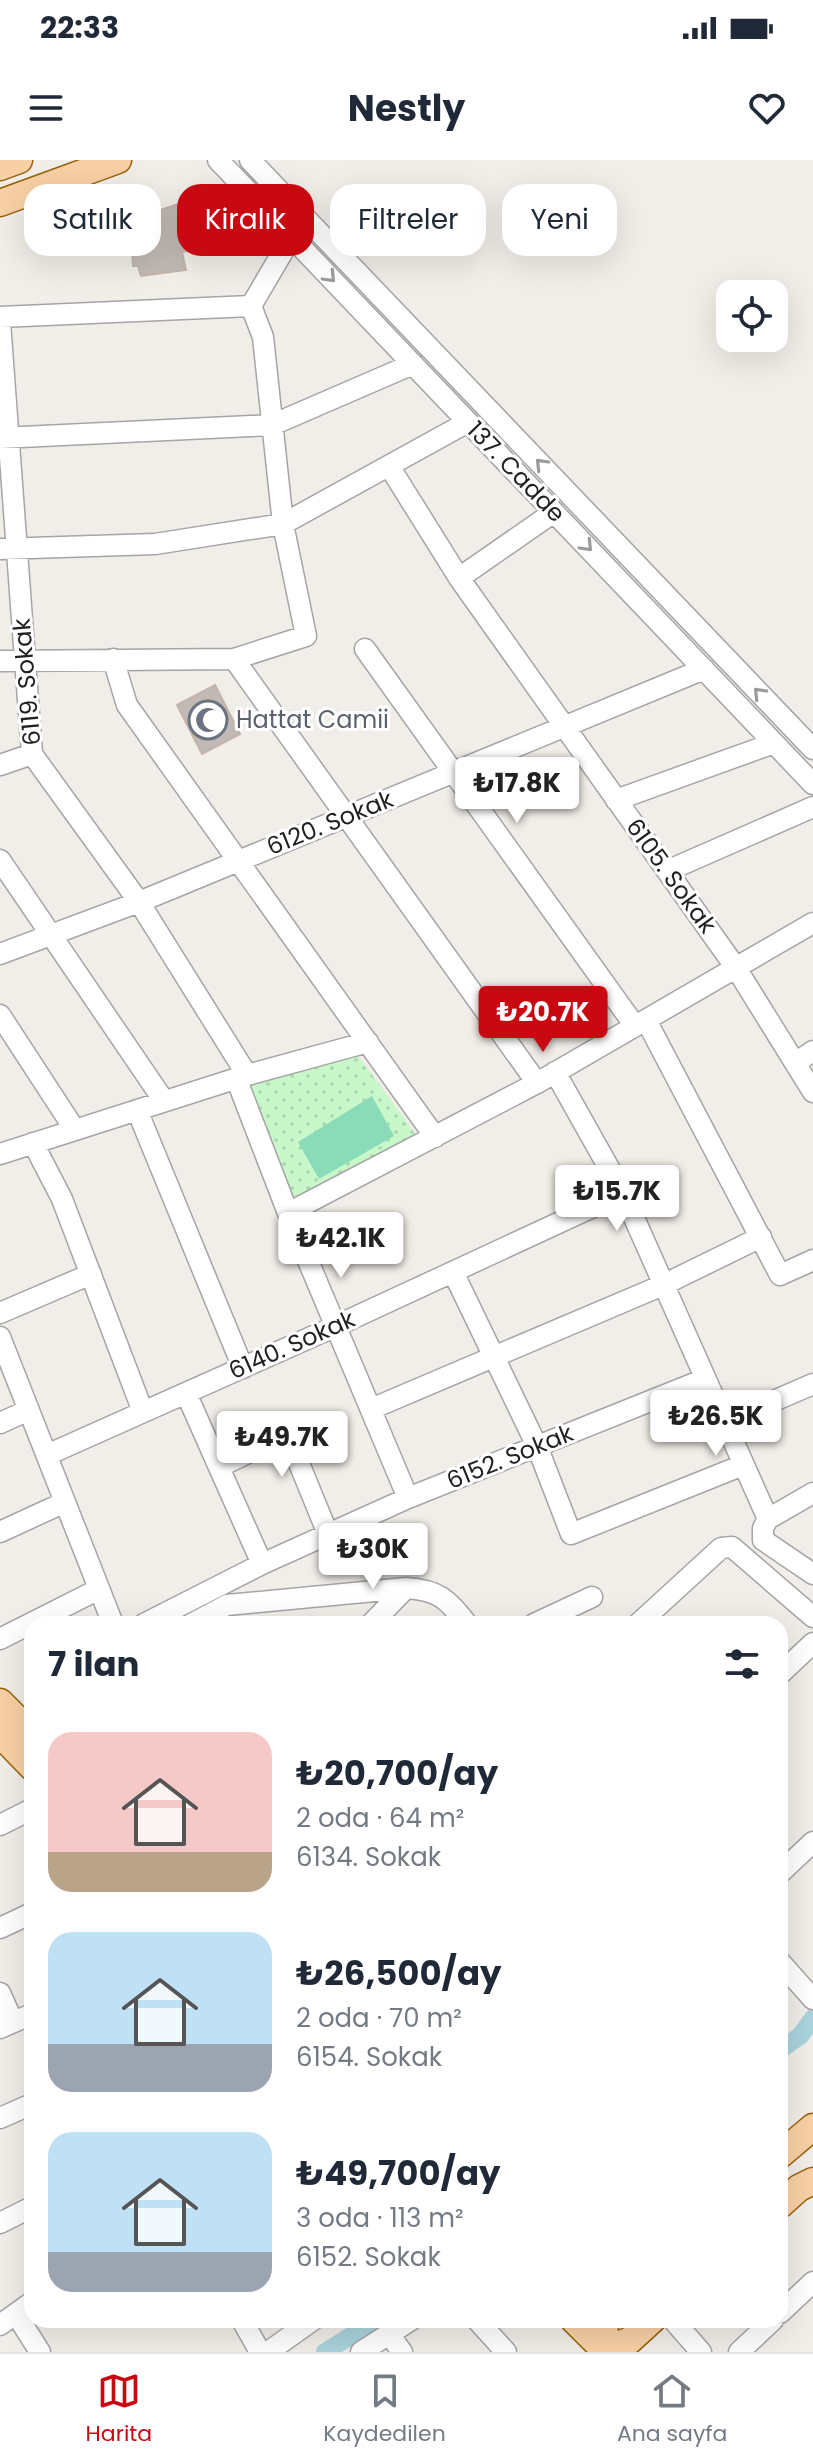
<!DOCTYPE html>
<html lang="tr">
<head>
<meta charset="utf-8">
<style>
	:root { --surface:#fff; --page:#f2f2f3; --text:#1f2937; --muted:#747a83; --line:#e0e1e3; --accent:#c90912 }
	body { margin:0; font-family:Poppins,sans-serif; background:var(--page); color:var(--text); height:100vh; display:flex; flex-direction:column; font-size:30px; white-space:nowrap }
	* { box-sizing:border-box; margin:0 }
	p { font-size:26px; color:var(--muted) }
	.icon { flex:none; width:44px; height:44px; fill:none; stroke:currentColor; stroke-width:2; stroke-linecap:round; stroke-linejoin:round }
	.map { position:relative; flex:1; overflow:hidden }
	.side { position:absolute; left:24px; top:1456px; width:764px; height:712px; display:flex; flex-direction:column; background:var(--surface); border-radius:24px; box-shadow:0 8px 32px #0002 }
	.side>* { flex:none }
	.banner { position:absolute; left:24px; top:24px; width:766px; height:72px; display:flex; gap:16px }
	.tools { position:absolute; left:716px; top:120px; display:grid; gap:16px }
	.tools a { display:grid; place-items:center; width:72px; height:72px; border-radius:16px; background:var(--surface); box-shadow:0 8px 32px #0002; font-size:40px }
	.price { position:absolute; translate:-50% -68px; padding:0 18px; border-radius:8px; background:#fff; color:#222; font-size:26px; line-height:52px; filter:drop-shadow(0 2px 4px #0008) }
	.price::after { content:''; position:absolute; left:50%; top:48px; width:24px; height:18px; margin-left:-12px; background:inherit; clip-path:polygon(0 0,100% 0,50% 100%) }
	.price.selected { background:var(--accent); color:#fff }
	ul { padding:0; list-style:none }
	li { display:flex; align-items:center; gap:24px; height:200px; padding:0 24px }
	li span { display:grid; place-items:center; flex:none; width:224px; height:160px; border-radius:24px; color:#555 }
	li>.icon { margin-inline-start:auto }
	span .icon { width:96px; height:96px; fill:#fffc; stroke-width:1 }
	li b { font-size:34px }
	h2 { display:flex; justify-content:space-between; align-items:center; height:96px; padding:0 24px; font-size:34px }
	.chip { padding:0 28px; border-radius:24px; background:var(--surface); box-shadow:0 8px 32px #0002; font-size:28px; line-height:72px }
	.chip.selected { background:var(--accent); color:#fff }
	.status { display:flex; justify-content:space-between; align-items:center; height:56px; padding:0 40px; background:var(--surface); direction:ltr }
	.status svg { height:22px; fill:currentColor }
	header { display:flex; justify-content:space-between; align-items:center; height:104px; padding:0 24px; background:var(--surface); font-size:36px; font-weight:700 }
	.dock { display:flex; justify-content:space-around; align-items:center; height:112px; border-top:2px solid var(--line); background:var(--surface); font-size:22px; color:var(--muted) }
	.dock a { display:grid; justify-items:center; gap:4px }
	.dock .selected { color:var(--accent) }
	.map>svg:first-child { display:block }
	.park { fill:url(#park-dots) }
	.pitch { fill:#8adcb8 }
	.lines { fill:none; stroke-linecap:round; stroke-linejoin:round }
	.canal { stroke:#aad3dc; stroke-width:18 }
	.building { fill:#c1b9b4; stroke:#c2b4ab; stroke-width:2 }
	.minor-casing { stroke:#a5a5a5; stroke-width:23 }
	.major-casing { stroke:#976007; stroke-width:29 }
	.minor { stroke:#fff; stroke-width:20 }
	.major { stroke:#f8d0a5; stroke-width:26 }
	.oneway { stroke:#9b9b9b }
	.labels { text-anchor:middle; stroke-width:6; stroke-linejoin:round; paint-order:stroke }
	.street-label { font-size:24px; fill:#212121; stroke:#fff }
	.worship-label { font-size:24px; fill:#5b616d; stroke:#fff; text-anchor:start }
</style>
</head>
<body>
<div class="status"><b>22:33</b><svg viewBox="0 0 49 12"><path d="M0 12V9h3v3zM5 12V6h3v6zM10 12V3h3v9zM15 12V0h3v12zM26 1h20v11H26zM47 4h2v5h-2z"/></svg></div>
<header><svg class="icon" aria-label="menu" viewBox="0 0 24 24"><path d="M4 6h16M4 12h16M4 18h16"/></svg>Nestly<svg class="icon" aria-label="heart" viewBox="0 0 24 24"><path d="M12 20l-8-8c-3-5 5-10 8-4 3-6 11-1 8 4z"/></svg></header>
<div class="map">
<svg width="813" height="2192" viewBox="0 0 813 2192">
	<defs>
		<pattern id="park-dots" width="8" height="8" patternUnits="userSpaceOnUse" patternTransform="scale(2)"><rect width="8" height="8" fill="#c8f8c9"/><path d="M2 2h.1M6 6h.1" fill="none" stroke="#acd4ac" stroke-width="1.8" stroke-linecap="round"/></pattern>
	</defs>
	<rect width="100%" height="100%" fill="#f1ede8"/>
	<path class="park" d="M357 894 417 976 291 1045 246 926Z"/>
	<path class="pitch" d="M372 936 394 976 319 1019 298 982Z"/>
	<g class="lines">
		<path class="canal" d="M780 1890 800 1876 813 1858
			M325 2192 376 2160"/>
	</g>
	<path class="building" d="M209 34 214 47 230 43 239 79 182 92 186 110 141 116 138 106H133L132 89 136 87 130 60Z
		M215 525 240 574 202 594 177 545Z"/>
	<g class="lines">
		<defs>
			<path id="minor" d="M218 0 813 624
				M250 0 813 589
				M251 146 292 76 301 70
				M0 157 251 146
				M0 162 32 594 139 742 247 915
				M0 278 272 265 413 204
				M389 306 459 418 736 808 813 932
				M0 389 155 384 283 364 468 262
				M459 418 554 352
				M365 489 635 866
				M113 499 127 545 435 977
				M234 499 537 923
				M0 501 234 499 306 476 283 364 263 177 251 146
				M0 605 32 594
				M616 640 774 583
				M0 700 164 941
				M667 711 813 647
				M0 794 139 742 704 509
				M0 855 75 970
				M646 860 780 1115 813 1100
				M795 903 813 891
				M555 912 623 1033 768 1359 763 1368V1380L813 1414
				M236 918 288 1053 408 1338
				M137 950 243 1208
				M33 983 62 1039 143 1252
				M0 994 247 915 368 882
				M288 1053 537 923 813 763
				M453 1112 537 1286 571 1374 743 1305
				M0 1153 91 1114
				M0 1177 113 1464
				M186 1233 262 1404
				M371 1249 663 1125 761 1077
				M725 1262 813 1224
				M0 1263 29 1250
				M47 1295 336 1166 623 1033
				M219 1307 287 1274 328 1374
				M768 1359 813 1333
				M0 1372 65 1342
				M144 1464 262 1404 408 1338 705 1219
				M191 1464 227 1445 406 1428C439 1430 447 1439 467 1464
				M371 1464 406 1428
				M534 1464 592 1437
				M638 1464 721 1388 732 1387 813 1457
				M0 1479 99 1429
				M780 1514 813 1483
				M0 1665 32 1649
				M780 1713 813 1682
				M0 1768 32 1753
				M780 1802 813 1839
				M0 1833 13 1862
				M0 1868 32 1854
				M0 1958 32 1944
				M0 2063 32 2047
				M780 2153 813 2122
				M16 2154 40 2192
				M242 2160 260 2192
				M477 2160 506 2192
				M673 2160 701 2192
				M0 2165 32 2142
				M389 2174 402 2192
				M268 2192 313 2160
				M361 2192 411 2160
				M739 2192 773 2160"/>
			<path id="major" d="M0 7 19 0
				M0 43 118 0
				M0 1542 32 1574
				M0 1574 32 1607
				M780 1995 813 1967
				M780 2045 799 2028 813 2021
				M574 2160 606 2192
				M605 2160 604 2189 629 2181 652 2160"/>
		</defs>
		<use href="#minor" class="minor-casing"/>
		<use href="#major" class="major-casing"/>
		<use href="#minor" class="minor"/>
		<use href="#major" class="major"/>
	</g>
	<defs><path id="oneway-chevron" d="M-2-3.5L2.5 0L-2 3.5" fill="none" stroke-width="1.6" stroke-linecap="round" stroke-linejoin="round" transform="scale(2)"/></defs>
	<g class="oneway">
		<use href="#oneway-chevron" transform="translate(330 117) rotate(46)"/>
		<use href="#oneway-chevron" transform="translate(541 304) rotate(-134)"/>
		<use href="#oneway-chevron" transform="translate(587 386) rotate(46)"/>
		<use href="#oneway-chevron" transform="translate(759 533) rotate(-134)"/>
	</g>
	<defs>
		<symbol id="mosque-ring" viewBox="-11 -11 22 22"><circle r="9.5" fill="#fff" stroke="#6b7280" stroke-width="1.5"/><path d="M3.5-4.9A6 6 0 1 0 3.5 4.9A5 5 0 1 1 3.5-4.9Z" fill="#6b7280"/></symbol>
	</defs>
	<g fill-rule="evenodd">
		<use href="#mosque-ring" x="186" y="538" width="44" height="44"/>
	</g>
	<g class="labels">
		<g class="street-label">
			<text transform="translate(516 312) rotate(46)" y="8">137. Cadde</text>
			<text transform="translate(27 522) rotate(-95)" y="8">6119. Sokak</text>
			<text transform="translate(330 663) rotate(-22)" y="8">6120. Sokak</text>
			<text transform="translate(671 716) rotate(54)" y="8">6105. Sokak</text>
			<text transform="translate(292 1185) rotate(-24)" y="8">6140. Sokak</text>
			<text transform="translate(510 1297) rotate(-22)" y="8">6152. Sokak</text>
		</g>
		<g class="worship-label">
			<text x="236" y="568">Hattat Camii</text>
		</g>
	</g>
</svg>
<div class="tools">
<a><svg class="icon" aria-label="locate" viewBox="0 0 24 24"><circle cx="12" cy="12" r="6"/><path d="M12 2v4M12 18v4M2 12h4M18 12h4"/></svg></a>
</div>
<b class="price" style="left:517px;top:665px">₺17.8K</b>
<b class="price selected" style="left:543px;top:894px">₺20.7K</b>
<b class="price" style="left:617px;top:1073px">₺15.7K</b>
<b class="price" style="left:341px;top:1120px">₺42.1K</b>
<b class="price" style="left:716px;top:1298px">₺26.5K</b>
<b class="price" style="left:282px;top:1319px">₺49.7K</b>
<b class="price" style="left:373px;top:1431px">₺30K</b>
<div class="banner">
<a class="chip">Satılık</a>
<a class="chip selected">Kiralık</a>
<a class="chip">Filtreler</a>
<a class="chip">Yeni</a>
</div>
<section class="side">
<h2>7 ilan<svg class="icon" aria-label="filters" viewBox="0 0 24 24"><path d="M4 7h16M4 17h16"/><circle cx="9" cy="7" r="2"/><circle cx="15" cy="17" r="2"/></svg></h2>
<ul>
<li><span style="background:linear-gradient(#f6c9c9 75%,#b9a48a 0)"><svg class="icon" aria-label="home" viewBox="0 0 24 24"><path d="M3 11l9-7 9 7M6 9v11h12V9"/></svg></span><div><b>₺20,700/ay</b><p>2 oda · 64 m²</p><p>6134. Sokak</p></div></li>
<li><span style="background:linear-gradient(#bfe0f5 70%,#9aa5b1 0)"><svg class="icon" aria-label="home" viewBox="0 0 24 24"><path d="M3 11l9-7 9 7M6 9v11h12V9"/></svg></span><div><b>₺26,500/ay</b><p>2 oda · 70 m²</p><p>6154. Sokak</p></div></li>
<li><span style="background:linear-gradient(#bfe0f5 75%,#9aa5b1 0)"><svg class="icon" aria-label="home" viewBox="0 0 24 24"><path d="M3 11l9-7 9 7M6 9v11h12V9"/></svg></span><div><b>₺49,700/ay</b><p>3 oda · 113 m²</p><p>6152. Sokak</p></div></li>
</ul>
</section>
</div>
<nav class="dock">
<a class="selected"><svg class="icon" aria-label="map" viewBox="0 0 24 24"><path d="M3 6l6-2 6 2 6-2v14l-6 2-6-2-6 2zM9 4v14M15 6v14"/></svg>Harita</a>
<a><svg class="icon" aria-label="saved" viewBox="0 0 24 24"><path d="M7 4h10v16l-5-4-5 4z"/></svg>Kaydedilen</a>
<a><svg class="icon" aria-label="home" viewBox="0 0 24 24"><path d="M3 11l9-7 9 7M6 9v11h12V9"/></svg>Ana sayfa</a>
</nav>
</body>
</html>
